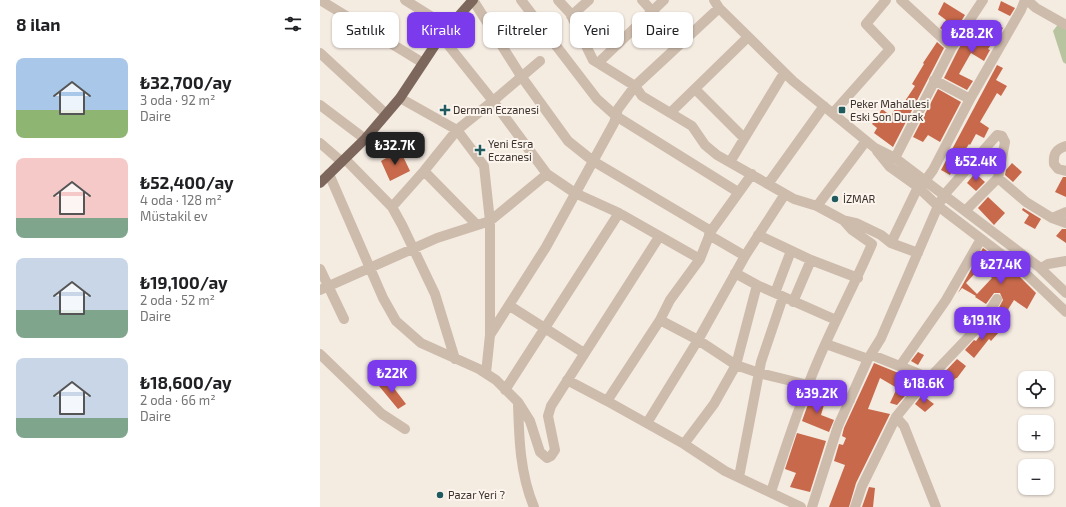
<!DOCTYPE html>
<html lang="tr">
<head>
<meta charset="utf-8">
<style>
	:root { --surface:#fff; --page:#f6f6f6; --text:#202124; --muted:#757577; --accent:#7c3aed }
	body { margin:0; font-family:"Exo 2",sans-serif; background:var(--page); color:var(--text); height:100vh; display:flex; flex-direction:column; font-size:15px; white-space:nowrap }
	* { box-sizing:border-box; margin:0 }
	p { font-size:13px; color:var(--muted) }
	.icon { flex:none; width:22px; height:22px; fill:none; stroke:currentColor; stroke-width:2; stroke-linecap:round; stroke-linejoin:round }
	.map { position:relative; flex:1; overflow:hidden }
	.drawer { display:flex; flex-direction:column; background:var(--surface); width:320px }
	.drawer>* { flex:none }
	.hud { position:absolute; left:12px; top:12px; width:380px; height:36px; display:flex; gap:8px }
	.buttons { position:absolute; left:698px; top:371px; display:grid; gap:8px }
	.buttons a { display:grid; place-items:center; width:36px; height:36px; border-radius:8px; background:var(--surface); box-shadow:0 1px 3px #0004; font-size:20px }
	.price { position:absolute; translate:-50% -34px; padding:0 9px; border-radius:8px; background:var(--accent); color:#fff; font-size:13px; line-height:26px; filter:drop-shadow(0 1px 2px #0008) }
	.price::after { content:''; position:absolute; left:50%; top:24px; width:12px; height:9px; margin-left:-6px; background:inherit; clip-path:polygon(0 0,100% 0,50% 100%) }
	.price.active { background:#222; color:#fff }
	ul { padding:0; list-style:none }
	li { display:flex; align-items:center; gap:12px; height:100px; padding:0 16px }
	li span { display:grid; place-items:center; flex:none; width:112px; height:80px; border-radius:8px; color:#555 }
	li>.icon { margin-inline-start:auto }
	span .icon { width:48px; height:48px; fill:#fffc; stroke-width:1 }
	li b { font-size:17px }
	h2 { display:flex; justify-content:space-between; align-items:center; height:48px; padding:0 16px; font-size:17px }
	.chip { padding:0 14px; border-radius:8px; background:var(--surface); box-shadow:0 1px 3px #0004; font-size:14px; line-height:36px }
	.chip.active { background:var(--accent); color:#fff }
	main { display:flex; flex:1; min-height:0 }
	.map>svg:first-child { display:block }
	.green { fill:#b8c4a0 }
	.building { fill:#c8694b }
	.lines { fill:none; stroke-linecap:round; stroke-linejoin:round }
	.minor { stroke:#cdbbac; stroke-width:10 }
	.major { stroke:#7d675c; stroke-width:10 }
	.poi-dot { fill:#1f5a5e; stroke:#fbf5ee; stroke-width:1.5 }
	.labels { text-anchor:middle; stroke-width:4; stroke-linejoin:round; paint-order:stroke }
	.poi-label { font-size:11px; fill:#3b302b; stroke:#fbf5ee; text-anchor:start }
</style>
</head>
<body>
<main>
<section class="drawer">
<h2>8 ilan<svg class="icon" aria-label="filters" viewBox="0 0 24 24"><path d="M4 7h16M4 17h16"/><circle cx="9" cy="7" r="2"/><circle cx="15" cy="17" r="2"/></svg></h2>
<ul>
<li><span style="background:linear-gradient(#a9c7e8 65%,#8fb573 0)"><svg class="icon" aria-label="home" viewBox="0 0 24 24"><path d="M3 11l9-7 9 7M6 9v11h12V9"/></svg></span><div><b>₺32,700/ay</b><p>3 oda · 92 m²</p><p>Daire</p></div></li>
<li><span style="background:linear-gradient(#f6c9c9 75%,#7fa58c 0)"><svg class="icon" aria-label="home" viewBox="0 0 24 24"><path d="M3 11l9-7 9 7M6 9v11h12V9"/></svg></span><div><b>₺52,400/ay</b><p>4 oda · 128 m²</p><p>Müstakil ev</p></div></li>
<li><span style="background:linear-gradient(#c9d6e8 65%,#7fa58c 0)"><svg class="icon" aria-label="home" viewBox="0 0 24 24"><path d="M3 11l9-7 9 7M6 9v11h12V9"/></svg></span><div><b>₺19,100/ay</b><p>2 oda · 52 m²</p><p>Daire</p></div></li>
<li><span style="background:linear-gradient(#c9d6e8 75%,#7fa58c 0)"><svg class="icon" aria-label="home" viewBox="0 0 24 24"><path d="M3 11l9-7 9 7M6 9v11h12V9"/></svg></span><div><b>₺18,600/ay</b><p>2 oda · 66 m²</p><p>Daire</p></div></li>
</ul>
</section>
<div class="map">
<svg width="746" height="507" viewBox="0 0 746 507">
	<rect width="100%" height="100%" fill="#f4ebe1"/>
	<path class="green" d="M739 23 746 29V64L743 62 733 31Z"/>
	<path class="building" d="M681 1 695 8 690 16 678 10Z
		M624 2 645 15 631 37 620 28 626 20 618 14Z
		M669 20 683 28 668 49 670 50 664 61 651 53 639 74 653 81 647 90 624 78 638 50 647 35 658 41Z
		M617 42 624 48 573 147 554 133 557 128 552 124 562 109 571 116 577 105 581 107 595 86 592 84 604 64 603 63Z
		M677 65 683 68 676 80 687 86 681 96 677 93 660 122 669 128 664 138 656 134 650 145 649 144 636 164 630 175 621 170Z
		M618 89 641 102 620 142 608 135 603 142 593 137Z
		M80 150 90 171 70 181 61 161Z
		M692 163 702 172 693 182 685 175 686 170Z
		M655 173 665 182 656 191 647 183Z
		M743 177H746V197L735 192Z
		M668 197 685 213 674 225 658 208Z
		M703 208 721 219 715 229 704 223 709 215 702 210Z
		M742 229H746V243L736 236Z
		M663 248 672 255 646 283 657 294 672 278 667 274 681 262 698 275 716 293 707 309 694 300 684 316 677 311 683 300 680 293H674L666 304 655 297 656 296 642 288 638 293Z
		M669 324 680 331 671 341 669 339 654 358 645 350 654 340 656 341Z
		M598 352 604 355 598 365 591 361Z
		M637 359 646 366 637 378H636L631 383 620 377Z
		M554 363 598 381 577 405 570 403 577 388 560 378 548 409 570 414 536 483 529 507H509L525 465 514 461 519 444 523 445 526 438 522 436 524 428Z
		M67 379 86 404 78 409 59 386Z
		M492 393 506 398 501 415 514 420 509 432 482 421Z
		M602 395 614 404 605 412 595 404Z
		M477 433 506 441 490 492 470 487 476 473 465 469Z
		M549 487 555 488 553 507H542Z"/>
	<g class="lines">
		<path class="minor" d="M0 0 103 63
			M85 0 128 27
			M153 0 201 76 248 141 273 161 391 231
			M201 0 277 99 296 116 418 192
			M238 0 250 13 273 60 315 86 322 96 372 126 385 145 397 155 474 199 497 206 523 220 536 223 561 235 571 243 598 253
			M322 0 361 43
			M394 0 399 8 473 81 555 148 575 158 719 267 746 293
			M707 0 716 8 746 25
			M251 16 269 0
			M121 36 173 101 227 174 255 193 299 213 380 259
			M632 47 663 0
			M0 53 66 114
			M278 63 344 0
			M614 80 650 99
			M375 89 424 138
			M80 98 137 130 164 166 170 221V335L166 373
			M0 105 45 139
			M350 113 428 37
			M513 113 570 49 546 24 566 0
			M0 143 22 162
			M746 146C736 149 733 154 734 164L738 169 746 171
			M557 151 570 167 598 187 618 206 702 270 746 312
			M575 158 632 47 581 0
			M25 159 72 207 82 225 115 294 135 359
			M410 162 464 73
			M104 171 157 225
			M9 174 63 298 76 321 101 343 159 369 176 380 198 402 210 421 220 452 227 458 231 456 235 450 228 416 231 406 339 237
			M605 181 613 170 650 99 701 10 705 0
			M448 184 504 106
			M497 206 546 141
			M72 207 104 171 137 130 173 101 220 61
			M645 211 678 178
			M732 218 746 212
			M389 235 425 256
			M438 235 491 260 538 278
			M571 243 598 187
			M721 268 728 264 746 261
			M0 269 24 319
			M437 285 516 320
			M0 290 117 238 170 221 227 174
			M455 293 471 251
			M473 302 491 260
			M190 306 264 353
			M340 320 378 340 416 365 439 373 488 385 530 400
			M170 335 226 247 294 123 298 109 315 86 399 8
			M506 344 548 359
			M0 354 62 414 85 429
			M552 355 609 378
			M580 366 626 300 661 239
			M247 380 287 401 364 444 405 471 481 507
			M185 390 299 213
			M287 401 340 320 350 300 380 259 391 231 432 174
			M198 403C199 438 200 474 214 507
			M576 417 584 426 616 507
			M327 423 378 340 425 256 465 194
			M364 444 394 404 416 365 437 285 415 273
			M419 477 441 362 463 297
			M451 492C465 449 479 405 497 363 514 322 535 284 552 244L532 230 523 220
			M492 507 518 426 548 359 561 338 618 206 624 195 677 135 682 136 685 142 678 178 706 202 732 218 746 223
			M535 507 542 486 576 417 597 391 661 324 677 299"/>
		<path class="major" d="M0 183 45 139 80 98 121 36 153 0"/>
	</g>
	<g class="poi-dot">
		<path d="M123 104h4v4h4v4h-4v4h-4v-4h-4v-4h4z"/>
		<rect x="518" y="106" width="8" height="8" rx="2"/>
		<path d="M158 144h4v4h4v4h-4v4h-4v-4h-4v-4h4z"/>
		<circle cx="515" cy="199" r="4"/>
		<circle cx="120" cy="495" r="4"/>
	</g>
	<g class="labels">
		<g class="poi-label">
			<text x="530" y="108">Peker Mahallesi<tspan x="530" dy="13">Eski Son Durak</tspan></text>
			<text x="133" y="114">Derman Eczanesi</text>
			<text x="168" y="148">Yeni Esra<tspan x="168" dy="13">Eczanesi</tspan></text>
			<text x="523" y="203">İZMAR</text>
			<text x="128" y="499">Pazar Yeri ?</text>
		</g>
	</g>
</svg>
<div class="buttons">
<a><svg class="icon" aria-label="locate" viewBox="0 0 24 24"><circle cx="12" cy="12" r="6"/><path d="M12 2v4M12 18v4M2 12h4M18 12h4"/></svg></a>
<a>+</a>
<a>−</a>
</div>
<b class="price" style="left:652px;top:54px">₺28.2K</b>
<b class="price active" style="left:75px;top:166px">₺32.7K</b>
<b class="price" style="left:656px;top:182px">₺52.4K</b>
<b class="price" style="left:681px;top:285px">₺27.4K</b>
<b class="price" style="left:662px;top:341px">₺19.1K</b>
<b class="price" style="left:72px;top:394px">₺22K</b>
<b class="price" style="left:604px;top:404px">₺18.6K</b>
<b class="price" style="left:497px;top:414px">₺39.2K</b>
<div class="hud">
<a class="chip">Satılık</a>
<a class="chip active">Kiralık</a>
<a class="chip">Filtreler</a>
<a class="chip">Yeni</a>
<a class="chip">Daire</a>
</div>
</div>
</main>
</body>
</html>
